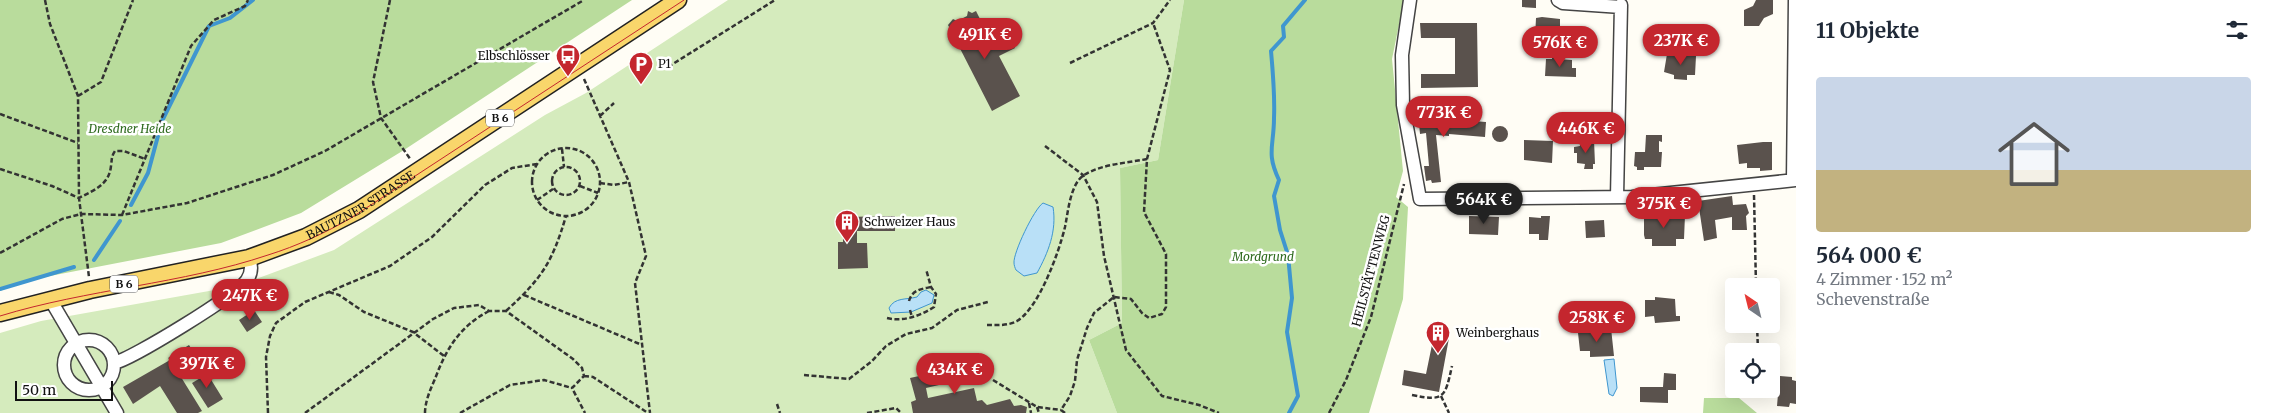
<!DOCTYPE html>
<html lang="de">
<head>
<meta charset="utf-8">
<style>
	:root { --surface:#fff; --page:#f6f6f7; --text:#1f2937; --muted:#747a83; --accent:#c4262e }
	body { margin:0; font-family:Merriweather,serif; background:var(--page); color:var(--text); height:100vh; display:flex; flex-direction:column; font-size:19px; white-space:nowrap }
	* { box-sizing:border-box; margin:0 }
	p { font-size:16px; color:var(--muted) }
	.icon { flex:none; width:28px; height:28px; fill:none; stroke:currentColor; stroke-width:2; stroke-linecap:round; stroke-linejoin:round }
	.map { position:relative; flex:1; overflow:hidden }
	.sheet { display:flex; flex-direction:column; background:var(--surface); width:475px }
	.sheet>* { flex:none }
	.needle { width:32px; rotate:325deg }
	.tools { position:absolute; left:1725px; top:278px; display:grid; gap:10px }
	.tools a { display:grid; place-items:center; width:55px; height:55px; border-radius:5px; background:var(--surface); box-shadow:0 5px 20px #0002; font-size:25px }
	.scale { position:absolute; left:15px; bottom:12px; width:98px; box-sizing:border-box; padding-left:5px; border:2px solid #111; border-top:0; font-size:14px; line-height:18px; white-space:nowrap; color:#111; -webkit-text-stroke:4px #fff; paint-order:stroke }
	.price { position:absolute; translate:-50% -42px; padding:0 11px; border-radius:18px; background:var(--accent); color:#fff; font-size:16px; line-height:32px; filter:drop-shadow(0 1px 2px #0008) }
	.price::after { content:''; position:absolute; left:50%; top:30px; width:15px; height:11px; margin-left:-8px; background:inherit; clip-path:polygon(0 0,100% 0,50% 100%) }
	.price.on { background:#222; color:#fff }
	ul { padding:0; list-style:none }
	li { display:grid; align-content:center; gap:10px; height:265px; padding:0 20px }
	li span { display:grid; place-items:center; height:155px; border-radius:5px; color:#555 }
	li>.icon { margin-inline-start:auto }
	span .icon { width:90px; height:90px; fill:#fffc; stroke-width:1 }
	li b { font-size:21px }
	h2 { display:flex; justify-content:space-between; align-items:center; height:60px; padding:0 20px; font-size:21px }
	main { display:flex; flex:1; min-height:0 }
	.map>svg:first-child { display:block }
	.green { fill:#d5ebbd }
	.forest { fill:#b9dc9c }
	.water { fill:#b9e0f7; stroke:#3f96cf }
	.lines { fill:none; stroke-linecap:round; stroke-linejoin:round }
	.stream { stroke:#3f96cf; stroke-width:4 }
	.building { fill:#5a524d }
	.minor-casing { stroke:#444; stroke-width:15 }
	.major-casing { stroke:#222; stroke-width:19 }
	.path { stroke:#333; stroke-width:2.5; stroke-dasharray:5 2.5; stroke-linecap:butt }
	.minor { stroke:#fff; stroke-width:12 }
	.major { stroke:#f9d66b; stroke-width:16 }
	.tram { stroke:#c4262e; stroke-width:1 }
	.labels { text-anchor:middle; stroke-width:5; stroke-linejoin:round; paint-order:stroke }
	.shield { fill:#fff; stroke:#585858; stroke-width:1 }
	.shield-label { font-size:11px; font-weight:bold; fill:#111 }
	.poi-label { font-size:12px; fill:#111; stroke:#fff; text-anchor:start }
	.park-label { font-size:12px; font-style:italic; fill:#2f6b1f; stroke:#fff }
	.street-label { font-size:12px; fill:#111; stroke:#fff }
</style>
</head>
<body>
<main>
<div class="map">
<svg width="1796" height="413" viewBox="0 0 1796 413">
	<rect width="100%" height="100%" fill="#fffdf5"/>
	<path class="green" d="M728 0H1184L1158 160 1120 168 1122 323 1089 340 1117 413H0V333L41 321 237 286 334 250 545 115 586 93Z"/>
	<path class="forest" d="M0 0H632L404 150 301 213 221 243 24 281 0 291Z
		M1184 0H1404L1392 59 1403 171 1396 197 1408 207 1403 299 1369 413H1117L1089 340 1122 323 1120 168 1158 160Z
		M1704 398H1739L1757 413H1703Z"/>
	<path class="water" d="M1043 203 1053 207C1057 231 1048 253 1037 273L1024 276 1016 270C1015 268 1014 265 1014 263 1013 253 1034 209 1043 203Z
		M926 290 934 295 932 303 911 312 891 313 889 308C895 297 906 300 917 297L921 292Z
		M1614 359 1617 388 1613 396 1609 394 1604 360Z"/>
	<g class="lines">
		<path class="stream" d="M131 205 148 173 162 121 209 26 230 18 253 0
			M94 260 120 221
			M0 289 74 267
			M1289 413 1298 396 1287 332 1292 298 1288 255 1280 230 1274 196 1279 180C1266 153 1274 146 1274 118 1275 96 1273 73 1271 51L1284 37 1283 26 1305 0"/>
	</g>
	<path class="building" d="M1522 0H1536V8L1522 7Z
		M1756 0H1773V14L1764 18 1759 26H1744V10L1753 6Z
		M968 11 972 13 976 11 994 47 1010 39 1015 48 999 56 1020 96 992 111 948 25 953 19 957 21 967 16Z
		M1542 17 1560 19V28L1569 29V36H1559V38H1535L1536 18Z
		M1420 23H1477L1478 87 1421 88V74H1455V38H1421Z
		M1676 53 1696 56 1695 75H1687V80L1674 79V75L1664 72 1667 54 1676 55Z
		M1552 54H1558V59L1572 60V68H1576V77L1545 76 1546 59H1552Z
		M1432 112V116L1434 118 1486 122 1485 137 1449 134V136L1436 135 1441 182 1432 183 1431 180 1426 181 1424 166H1429L1426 133 1420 134 1418 114Z
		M1492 134a8 8 0 1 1 16 0a8 8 0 1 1-16 0Z
		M1550 129 1569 131 1568 139 1549 137Z
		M1646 135H1662V142L1659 141V152H1662L1661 167H1644V170H1637V167L1634 166 1635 152H1645Z
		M1524 140 1553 141 1552 163 1524 160Z
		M1580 140H1594L1595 164H1593V169H1584L1585 164 1577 163V153H1574V147L1580 146Z
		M1763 142H1772V170L1760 171V168H1747V163L1739 164 1737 145Z
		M1732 196 1733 205 1746 204 1749 213 1746 216 1747 230H1732V217L1715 220 1717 238 1704 241 1698 201Z
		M1652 213 1685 215 1684 239H1676V246H1652V239H1645L1644 235V215H1652Z
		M895 216V231H857V243H867L868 268 838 269V242H843V217Z
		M1469 216 1499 217 1498 235 1469 234Z
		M1541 216H1550L1548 240H1539V234H1529V217L1541 218Z
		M1604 220 1605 237 1586 238 1585 221Z
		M1655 297 1675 299 1676 316H1680V321L1655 323 1654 316 1645 317V300H1655Z
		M1612 305H1621V309H1623L1624 322 1607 320V309H1613Z
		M254 310 262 322 247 332 239 320Z
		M1611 328 1614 356 1590 357V351H1580L1578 333 1602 332V329Z
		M1434 335 1449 338 1439 392 1402 385 1404 370 1426 374Z
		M189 345 196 356 176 369 202 411 198 413H177L160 386 133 404 123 387 170 360 168 358Z
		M974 364 979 371 978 376 926 388 928 398 974 388 977 401 982 400 987 405 1010 399 1014 406 1021 405 1027 407 1026 413H913L911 402 916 400 910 378Z
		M202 365 223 399 208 408 192 383 202 377 197 368Z
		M1664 373 1676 374V390H1668V403L1640 402V387H1663Z
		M1780 376 1792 377V380L1796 381V404L1790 403 1789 407 1777 406 1778 394 1773 393 1774 386 1779 387Z"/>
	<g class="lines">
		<defs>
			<path id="minor" d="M1410 0 1402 55 1403 105 1420 199 1632 197 1796 180
				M1558 0 1563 3 1621 7
				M1793 180 1795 0
				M1617 197 1621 5
				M50 299 117 413
				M64 365a25 25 0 1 1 50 0a25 25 0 1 1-50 0Z
				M114 363C132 359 238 294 247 280 252 273 252 266 249 258"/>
			<g id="major">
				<path id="s1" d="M0 313 90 290 249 258 306 237 359 210 678 0"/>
			</g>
		</defs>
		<use href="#minor" class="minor-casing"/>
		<use href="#major" class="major-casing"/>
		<path class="path" d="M45 0 50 24 78 96 79 198 89 277
			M390 0 373 82 381 118 411 160
			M1070 63 1153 23 1170 0
			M668 67 775 0
			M584 79 629 182 646 256 635 283 650 413
			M78 96 101 82 133 0
			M0 114 78 143
			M600 116 614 103
			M1045 146 1083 175 1097 202 1104 256 1126 350 1162 396 1199 405 1219 413
			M532 182a34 34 0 1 1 68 0a34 34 0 1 1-68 0Z
			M562 149 564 167
			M552 181a14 14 0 1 1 28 0a14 14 0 1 1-28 0Z
			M0 169 52 186 79 198C94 190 109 185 111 166 112 160 111 157 115 151H124L145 159
			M600 183 614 185 629 182
			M580 186 598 193
			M1754 195 1756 286
			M537 200 553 189
			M122 215 191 46 214 20 245 6 248 0
			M0 253 62 219 81 214 122 215 187 203 273 175 325 151 584 0
			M329 292 339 295 364 312 413 332 444 356
			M524 295 642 345
			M909 301C912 290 921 289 931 287
			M910 310 912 317
			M506 311C542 278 552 263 566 216
			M887 318C903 322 920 316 934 307L936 294 931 287 926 269
			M1757 324 1758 351
			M987 325C997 325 1008 326 1017 321 1039 308 1059 252 1065 227 1068 213 1070 184 1084 175 1102 164 1127 163 1147 159
			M804 375 849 379 872 361 886 346 906 334 932 328 957 310 988 302
			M584 376 593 377 648 413
			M993 380 1037 407 1061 410
			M1412 395C1445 402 1445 397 1452 366
			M1441 396 1449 413
			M1029 403 1031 413
			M777 404 780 413
			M1037 407 1039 413
			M268 413 266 357 270 336 276 323 305 302 390 266 432 237 485 185 512 168 537 164
			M305 413 433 319 454 308 479 305 489 311H506L573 359 582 368 584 376 572 388 585 413
			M425 413C425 402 430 390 435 379 446 349 460 326 489 311
			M460 413 510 385 544 380 572 388
			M867 413 896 408 901 413
			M1065 413 1061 410 1070 396 1075 381 1077 360 1087 328 1094 313 1114 297 1131 299 1142 313 1149 318 1162 314 1166 307V254L1144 212 1147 159 1170 70 1153 23
			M1329 413 1346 380 1371 317 1404 184"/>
		<use href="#minor" class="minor"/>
		<use href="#major" class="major"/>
		<path class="tram" d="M0 316C88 289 182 284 268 255 297 246 325 233 351 218L684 0"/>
	</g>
	<defs>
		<symbol id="bus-pin" viewBox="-11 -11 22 30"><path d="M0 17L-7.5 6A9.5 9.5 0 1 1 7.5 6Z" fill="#c4262e" stroke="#fff"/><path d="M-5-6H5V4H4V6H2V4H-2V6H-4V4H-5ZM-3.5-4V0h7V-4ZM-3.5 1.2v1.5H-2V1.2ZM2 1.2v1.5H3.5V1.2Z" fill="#fff"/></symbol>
		<symbol id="parking-pin" viewBox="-11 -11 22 30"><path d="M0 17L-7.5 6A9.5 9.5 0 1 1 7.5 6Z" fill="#c4262e" stroke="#fff"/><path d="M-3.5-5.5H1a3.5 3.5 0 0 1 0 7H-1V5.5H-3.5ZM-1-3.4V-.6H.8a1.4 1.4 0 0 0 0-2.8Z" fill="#fff"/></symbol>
		<symbol id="building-pin" viewBox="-11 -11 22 30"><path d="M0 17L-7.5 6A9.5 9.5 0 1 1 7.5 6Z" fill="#c4262e" stroke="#fff"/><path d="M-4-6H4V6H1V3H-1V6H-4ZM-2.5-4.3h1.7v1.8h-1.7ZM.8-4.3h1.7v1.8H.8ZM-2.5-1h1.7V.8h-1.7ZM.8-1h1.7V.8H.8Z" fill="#fff"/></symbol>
	</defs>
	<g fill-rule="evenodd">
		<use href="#bus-pin" x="554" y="42" width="28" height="38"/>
		<use href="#parking-pin" x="627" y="50" width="28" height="38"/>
		<use href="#building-pin" x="833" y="208" width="28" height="38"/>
		<use href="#building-pin" x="1424" y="319" width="28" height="38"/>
	</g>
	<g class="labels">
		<g class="shield">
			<rect x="486" y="109.5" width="28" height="17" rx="4"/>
			<rect x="110" y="275.5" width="28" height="17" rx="4"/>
		</g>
		<g class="shield-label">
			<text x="500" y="122">B 6</text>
			<text x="124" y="288">B 6</text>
		</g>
		<g class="poi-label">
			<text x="550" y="60" text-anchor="end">Elbschlösser</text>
			<text x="658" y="68">P1</text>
			<text x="864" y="226">Schweizer Haus</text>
			<text x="1456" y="337">Weinberghaus</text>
		</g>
		<g class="park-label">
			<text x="130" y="133">Dresdner Heide</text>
			<text x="1263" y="261">Mordgrund</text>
		</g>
		<g class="street-label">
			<text dy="4" stroke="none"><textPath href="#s1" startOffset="379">BAUTZNER STRASSE</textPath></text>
			<text transform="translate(1371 271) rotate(-75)" y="4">HEILSTÄTTENWEG</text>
		</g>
	</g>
</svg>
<div class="tools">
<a><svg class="needle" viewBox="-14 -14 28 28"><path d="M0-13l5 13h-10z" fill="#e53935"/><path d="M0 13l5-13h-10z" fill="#747a83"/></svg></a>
<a><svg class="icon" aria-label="locate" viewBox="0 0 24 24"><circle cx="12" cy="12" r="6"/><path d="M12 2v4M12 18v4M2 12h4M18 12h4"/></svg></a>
</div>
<div class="scale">50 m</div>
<b class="price" style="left:985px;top:60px">491K €</b>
<b class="price" style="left:1681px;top:66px">237K €</b>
<b class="price" style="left:1560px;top:68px">576K €</b>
<b class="price" style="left:1444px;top:138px">773K €</b>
<b class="price" style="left:1586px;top:154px">446K €</b>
<b class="price on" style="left:1484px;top:225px">564K €</b>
<b class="price" style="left:1664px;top:229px">375K €</b>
<b class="price" style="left:250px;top:321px">247K €</b>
<b class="price" style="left:1597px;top:343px">258K €</b>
<b class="price" style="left:207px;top:389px">397K €</b>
<b class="price" style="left:955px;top:395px">434K €</b>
</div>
<section class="sheet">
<h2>11 Objekte<svg class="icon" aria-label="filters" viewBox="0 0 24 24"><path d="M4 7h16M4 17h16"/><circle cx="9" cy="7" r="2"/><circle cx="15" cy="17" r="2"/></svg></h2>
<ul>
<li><span style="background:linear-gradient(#c9d6e8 60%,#c2b280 0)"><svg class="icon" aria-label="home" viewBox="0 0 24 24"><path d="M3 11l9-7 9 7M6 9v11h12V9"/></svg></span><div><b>564 000 €</b><p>4 Zimmer · 152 m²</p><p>Schevenstraße</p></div></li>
</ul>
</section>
</main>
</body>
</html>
